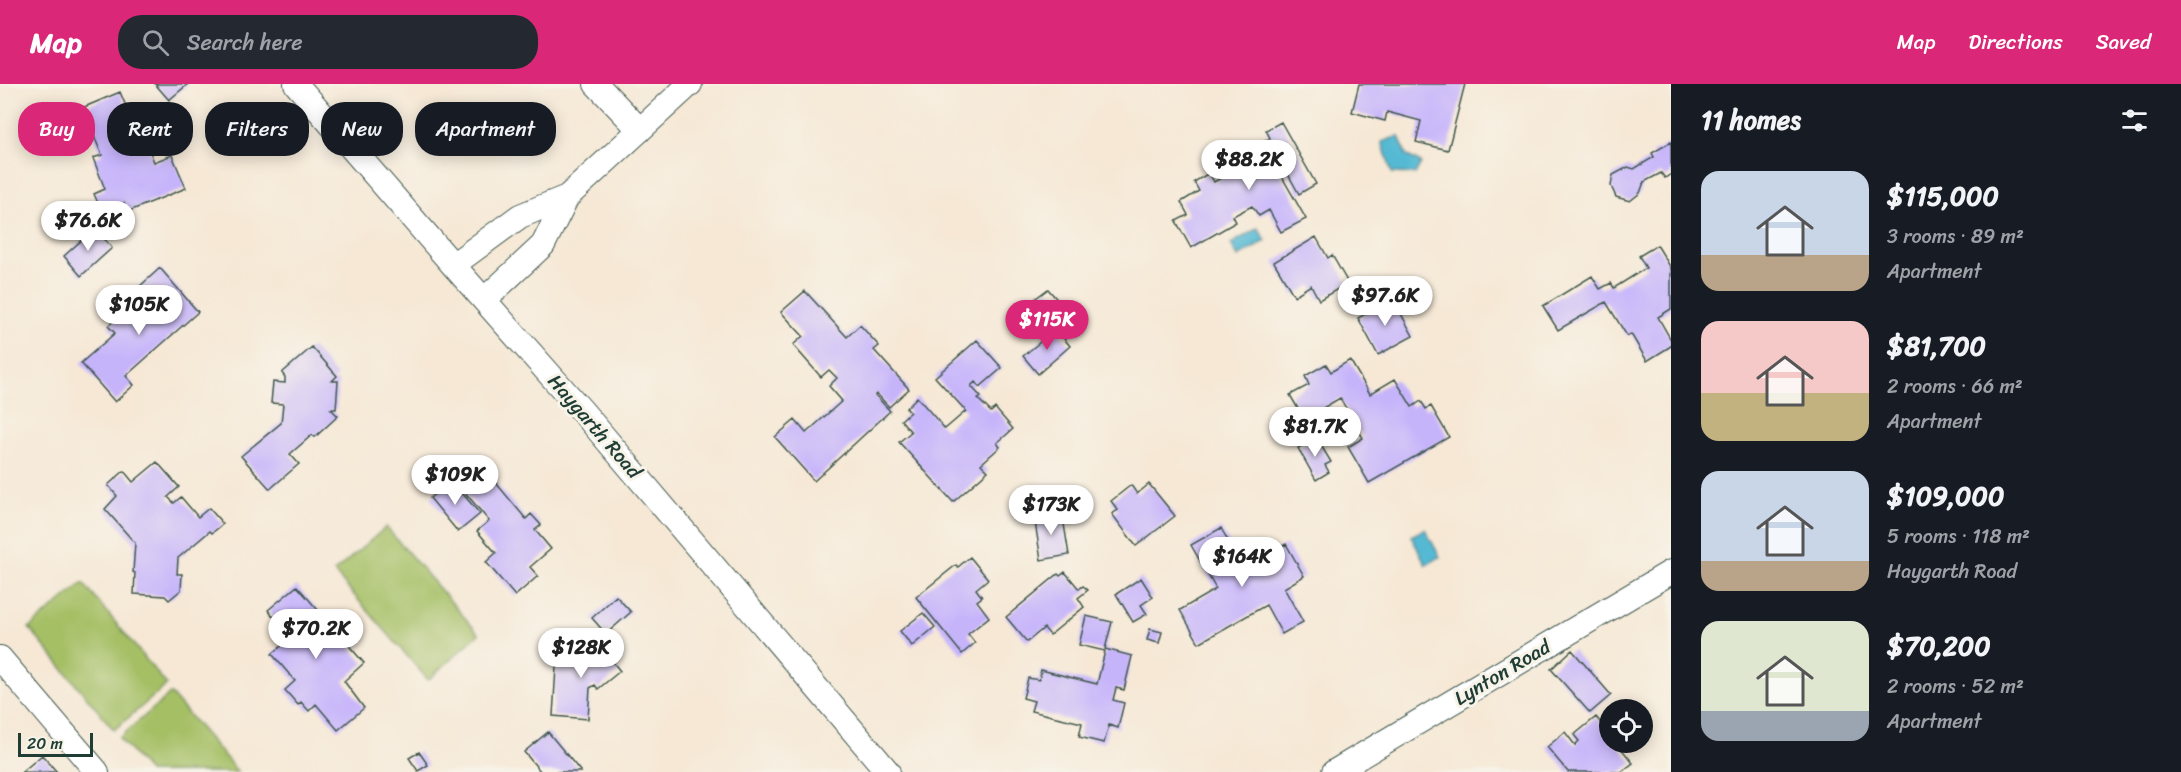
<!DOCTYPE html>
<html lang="en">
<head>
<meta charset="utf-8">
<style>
	:root { --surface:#171b24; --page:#242831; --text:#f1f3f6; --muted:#9ea1a6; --accent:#db2777 }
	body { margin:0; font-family:Sriracha,sans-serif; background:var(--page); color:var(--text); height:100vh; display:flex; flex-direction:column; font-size:22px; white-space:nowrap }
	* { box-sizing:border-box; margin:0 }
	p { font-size:20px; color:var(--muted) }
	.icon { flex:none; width:33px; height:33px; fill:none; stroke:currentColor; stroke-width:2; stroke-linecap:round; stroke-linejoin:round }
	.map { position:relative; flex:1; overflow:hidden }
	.details { display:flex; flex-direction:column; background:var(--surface); width:510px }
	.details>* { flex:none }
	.banner { position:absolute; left:18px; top:18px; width:570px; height:54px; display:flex; gap:12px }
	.fabs { position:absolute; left:1599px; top:615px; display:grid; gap:12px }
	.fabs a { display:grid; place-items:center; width:54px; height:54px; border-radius:50%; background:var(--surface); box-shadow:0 3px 15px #0003; font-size:30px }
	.scale { position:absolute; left:18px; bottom:15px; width:75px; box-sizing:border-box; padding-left:6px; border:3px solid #1f3d34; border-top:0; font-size:16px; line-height:21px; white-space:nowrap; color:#1f3d34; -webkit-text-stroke:4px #f7f3e8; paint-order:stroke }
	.price { position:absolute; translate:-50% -51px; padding:0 14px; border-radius:21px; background:#fff; color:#222; font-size:20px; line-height:39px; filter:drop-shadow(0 2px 3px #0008) }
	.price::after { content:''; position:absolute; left:50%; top:36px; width:18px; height:14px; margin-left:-9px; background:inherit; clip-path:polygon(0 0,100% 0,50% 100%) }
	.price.on { background:var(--accent); color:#fff }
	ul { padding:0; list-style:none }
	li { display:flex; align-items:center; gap:18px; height:150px; padding:0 30px }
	li span { display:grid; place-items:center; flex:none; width:168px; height:120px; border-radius:18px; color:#555 }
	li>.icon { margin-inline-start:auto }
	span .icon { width:72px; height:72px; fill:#fffc; stroke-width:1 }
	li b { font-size:26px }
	h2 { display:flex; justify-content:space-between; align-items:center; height:72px; padding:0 30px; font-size:26px }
	.pill { padding:0 21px; border-radius:24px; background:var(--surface); box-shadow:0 3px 15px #0003; font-size:21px; line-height:54px }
	.pill.on { background:var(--accent); color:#fff }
	header { display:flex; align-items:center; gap:36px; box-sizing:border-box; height:84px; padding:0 30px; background:var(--accent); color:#fff }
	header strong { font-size:28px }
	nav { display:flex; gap:33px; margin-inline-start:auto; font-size:21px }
	.search { width:420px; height:54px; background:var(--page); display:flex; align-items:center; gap:15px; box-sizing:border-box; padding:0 21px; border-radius:24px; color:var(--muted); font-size:22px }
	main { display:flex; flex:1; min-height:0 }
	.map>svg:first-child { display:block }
	.green { fill:#a5bf65; stroke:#627e4c; stroke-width:1.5 }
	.water { fill:#55b9d3; stroke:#3a7b84; stroke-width:1.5 }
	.building { fill:#c6b4fb }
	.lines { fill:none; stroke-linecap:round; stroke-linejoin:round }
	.street-casing { stroke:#3f574c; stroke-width:26 }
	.street { stroke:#fff; stroke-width:24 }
	.labels { text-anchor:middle; stroke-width:6; stroke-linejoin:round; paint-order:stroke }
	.street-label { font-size:20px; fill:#1f3d34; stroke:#f7f3e8 }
</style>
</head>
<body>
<header>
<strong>Map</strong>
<div class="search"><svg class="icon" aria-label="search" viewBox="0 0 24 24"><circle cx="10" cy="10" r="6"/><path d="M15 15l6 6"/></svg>Search here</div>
<nav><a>Map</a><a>Directions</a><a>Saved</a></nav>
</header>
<main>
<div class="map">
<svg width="1671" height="688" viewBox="0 0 1671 688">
	<rect width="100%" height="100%" fill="#f7f3e8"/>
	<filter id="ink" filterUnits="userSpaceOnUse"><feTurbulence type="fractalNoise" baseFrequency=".0167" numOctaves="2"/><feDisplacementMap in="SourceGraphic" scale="12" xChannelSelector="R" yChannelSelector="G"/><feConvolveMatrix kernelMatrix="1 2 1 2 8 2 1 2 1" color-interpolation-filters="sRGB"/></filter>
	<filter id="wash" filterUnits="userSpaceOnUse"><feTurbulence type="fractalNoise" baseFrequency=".008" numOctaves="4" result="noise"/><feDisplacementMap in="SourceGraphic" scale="24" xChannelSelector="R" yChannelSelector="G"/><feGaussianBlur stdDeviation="1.35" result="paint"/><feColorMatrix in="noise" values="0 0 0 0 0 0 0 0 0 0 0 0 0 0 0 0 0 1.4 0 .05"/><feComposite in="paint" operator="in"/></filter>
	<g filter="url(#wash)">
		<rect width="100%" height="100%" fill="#f6e8d5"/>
		<path class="green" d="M386 443 479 550 428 596 334 488Z
			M83 499 167 601 114 646 29 544Z
			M170 610H171L238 688H149L119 654Z"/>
		<path class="water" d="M1399 52 1406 71 1421 79 1415 90 1392 89 1382 58Z
			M1258 144 1266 157 1238 173 1231 160Z
			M1425 445 1440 473 1426 481 1411 452Z"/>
		<g id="blocks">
			<path class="building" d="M155 0H188L169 16Z
				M1359 0H1465L1448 66 1416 58 1421 37 1387 28 1385 37 1352 28Z
				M120 8 133 39 138 37 154 78 172 71 186 104 127 128 124 119 102 128 94 110 105 105 93 74 102 71 82 24Z
				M1281 38 1316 100 1299 110 1283 81 1277 84 1306 135 1281 148 1269 126 1259 132 1252 122 1233 132 1236 138 1191 164 1176 137 1188 131 1181 118 1199 107 1194 98 1209 89 1214 98 1265 69 1260 60 1270 54 1266 46Z
				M1671 58V90L1665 94 1661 89 1644 98 1640 109 1630 117 1616 113 1611 102 1613 91 1628 83 1634 85 1654 73 1652 69Z
				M95 144 112 164 81 192 64 172Z
				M1316 153 1328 174 1332 171 1348 199 1319 216 1311 201 1294 212 1274 178Z
				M1657 161 1671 184V225L1658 233 1671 256V262L1647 277 1631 250 1627 252 1606 218 1558 246 1543 222 1592 192 1600 205 1611 199 1614 204 1646 184 1639 172Z
				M160 184 198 228 126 292 134 301 115 318 81 279 115 249 108 242 125 227 136 239 155 222 139 203Z
				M1048 205 1080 242 1068 252 1036 214Z
				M805 207 847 253 860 241 879 262 874 266 909 305 889 323 877 310 875 311 890 327 814 397 775 353 795 336 806 349 842 317 829 302 837 294 829 286 821 293 793 261 803 252 781 228Z
				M1393 215 1413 252 1378 271 1358 234Z
				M1056 245 1070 262 1038 290 1023 272Z
				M977 256 1002 284 980 303 975 298 971 302 981 313 978 315 991 328 995 324 1013 345 997 359 1000 363 981 380 988 387 953 418 899 358 911 348 901 336 910 328 906 324 917 313 945 345 966 327 935 293Z
				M312 263 337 292 332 297H338L336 325H331L338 332 315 353 312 351 290 370 299 380 270 405 241 372 281 339 283 320 271 319 273 298 285 299V293L282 289Z
				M1350 276 1370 310 1395 295 1412 323 1421 317 1426 325 1431 322 1449 353 1369 399 1348 363 1363 354 1340 314 1304 335 1290 311 1309 301 1305 292 1326 280 1331 288Z
				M1316 353 1331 378 1325 381 1329 388 1316 396 1298 364Z
				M157 378 179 403 168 413 174 419 181 413 198 433 209 424 223 440 212 449 210 447 178 474 177 490H182L181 506 169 516 165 512 134 510 135 489 133 488 135 459 105 425 117 412 108 401 124 387 133 398Z
				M486 387 526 435 531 430 541 441 535 446 551 465 530 483 538 492 515 512 486 478 496 469 477 447 489 437 463 406Z
				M451 396 480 430 458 448 430 414Z
				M1149 400 1175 432 1136 462 1112 430 1118 426 1111 417 1131 401 1137 410Z
				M1062 428 1069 471 1041 476 1034 432Z
				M1221 444 1243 484 1286 460 1304 492 1284 504 1303 538 1282 550 1266 521 1199 559 1180 526 1216 505 1191 461Z
				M970 473 988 495 976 505 982 513 977 517 989 533 968 550 975 559 962 570 916 513 956 481 958 483Z
				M1065 488 1079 505 1083 502 1088 506 1078 514 1084 523 1050 551 1044 544 1027 558 1006 533 1058 490 1060 492Z
				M1141 494 1153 513 1141 521 1147 530 1133 538 1116 510Z
				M297 502 364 579 344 597 364 624 338 646 316 620 309 627 301 618 298 621 285 606 295 597 272 570 291 554 268 526Z
				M616 512 631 528 606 550 592 534Z
				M923 529 935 543 912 562 900 547Z
				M1086 532 1112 538 1105 565 1132 572 1124 606 1116 604 1113 616 1124 619 1118 644 1109 641 1104 659 1079 653 1082 639 1031 627 1034 617 1023 614 1028 594 1039 596 1041 586 1097 600 1105 567 1079 561Z
				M1150 545 1162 548 1159 559 1147 556Z
				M592 552 620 587 598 605 595 601 590 604 588 635 553 632 556 583Z
				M1572 566 1611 611 1590 629 1551 585Z
				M1596 633 1610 650V658H1616L1633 679 1621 688H1568L1547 663 1565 648 1575 661 1579 657 1574 651Z
				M548 648 581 688H541L524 668Z
				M419 668 428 681 418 687 409 674Z
				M42 671 57 688H22Z"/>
		</g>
	</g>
	<g filter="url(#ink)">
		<use href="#blocks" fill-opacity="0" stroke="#3f574c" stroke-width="1.5"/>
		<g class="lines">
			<defs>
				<path id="street" d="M296 0 453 181 583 328 888 688
					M596 0 640 46
					M453 181 520 132 567 113
					M484 216 543 161 567 113 690 0
					M0 574 97 688
					M1334 688 1671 488"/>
			</defs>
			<use href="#street" class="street-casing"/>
			<use href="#street" class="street"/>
		</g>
	</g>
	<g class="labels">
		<g class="street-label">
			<text transform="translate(595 342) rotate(49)" y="7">Haygarth Road</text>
			<text transform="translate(1502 588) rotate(-31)" y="7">Lynton Road</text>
		</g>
	</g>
</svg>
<div class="fabs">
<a><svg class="icon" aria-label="locate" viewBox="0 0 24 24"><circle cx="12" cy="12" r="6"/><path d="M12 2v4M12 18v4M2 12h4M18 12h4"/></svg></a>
</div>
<div class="scale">20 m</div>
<b class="price" style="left:1249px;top:107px">$88.2K</b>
<b class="price" style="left:88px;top:168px">$76.6K</b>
<b class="price" style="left:1385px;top:243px">$97.6K</b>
<b class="price" style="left:139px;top:252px">$105K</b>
<b class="price on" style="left:1047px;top:267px">$115K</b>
<b class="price" style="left:1315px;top:374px">$81.7K</b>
<b class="price" style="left:455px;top:422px">$109K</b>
<b class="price" style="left:1051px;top:452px">$173K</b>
<b class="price" style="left:1242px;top:504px">$164K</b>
<b class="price" style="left:316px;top:576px">$70.2K</b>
<b class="price" style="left:581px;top:595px">$128K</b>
<div class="banner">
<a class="pill on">Buy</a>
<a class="pill">Rent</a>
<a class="pill">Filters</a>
<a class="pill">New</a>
<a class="pill">Apartment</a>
</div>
</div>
<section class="details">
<h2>11 homes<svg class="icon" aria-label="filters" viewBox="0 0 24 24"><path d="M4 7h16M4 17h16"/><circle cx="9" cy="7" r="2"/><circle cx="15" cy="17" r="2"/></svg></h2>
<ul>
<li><span style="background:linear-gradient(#c9d6e8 70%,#b9a48a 0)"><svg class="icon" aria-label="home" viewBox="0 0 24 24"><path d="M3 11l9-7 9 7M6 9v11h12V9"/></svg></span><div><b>$115,000</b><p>3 rooms · 89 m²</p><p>Apartment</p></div></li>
<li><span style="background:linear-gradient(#f6c9c9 60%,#c2b280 0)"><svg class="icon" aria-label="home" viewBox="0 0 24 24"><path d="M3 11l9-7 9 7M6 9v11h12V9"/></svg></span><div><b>$81,700</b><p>2 rooms · 66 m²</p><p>Apartment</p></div></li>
<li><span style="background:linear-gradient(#c9d6e8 75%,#b9a48a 0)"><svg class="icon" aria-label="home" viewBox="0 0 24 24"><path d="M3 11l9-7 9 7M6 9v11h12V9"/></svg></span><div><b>$109,000</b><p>5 rooms · 118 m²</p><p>Haygarth Road</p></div></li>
<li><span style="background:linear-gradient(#dfe7d0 75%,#9aa5b1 0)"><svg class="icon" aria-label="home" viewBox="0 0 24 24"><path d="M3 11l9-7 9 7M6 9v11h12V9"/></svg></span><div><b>$70,200</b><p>2 rooms · 52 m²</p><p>Apartment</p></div></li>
</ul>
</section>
</main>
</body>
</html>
